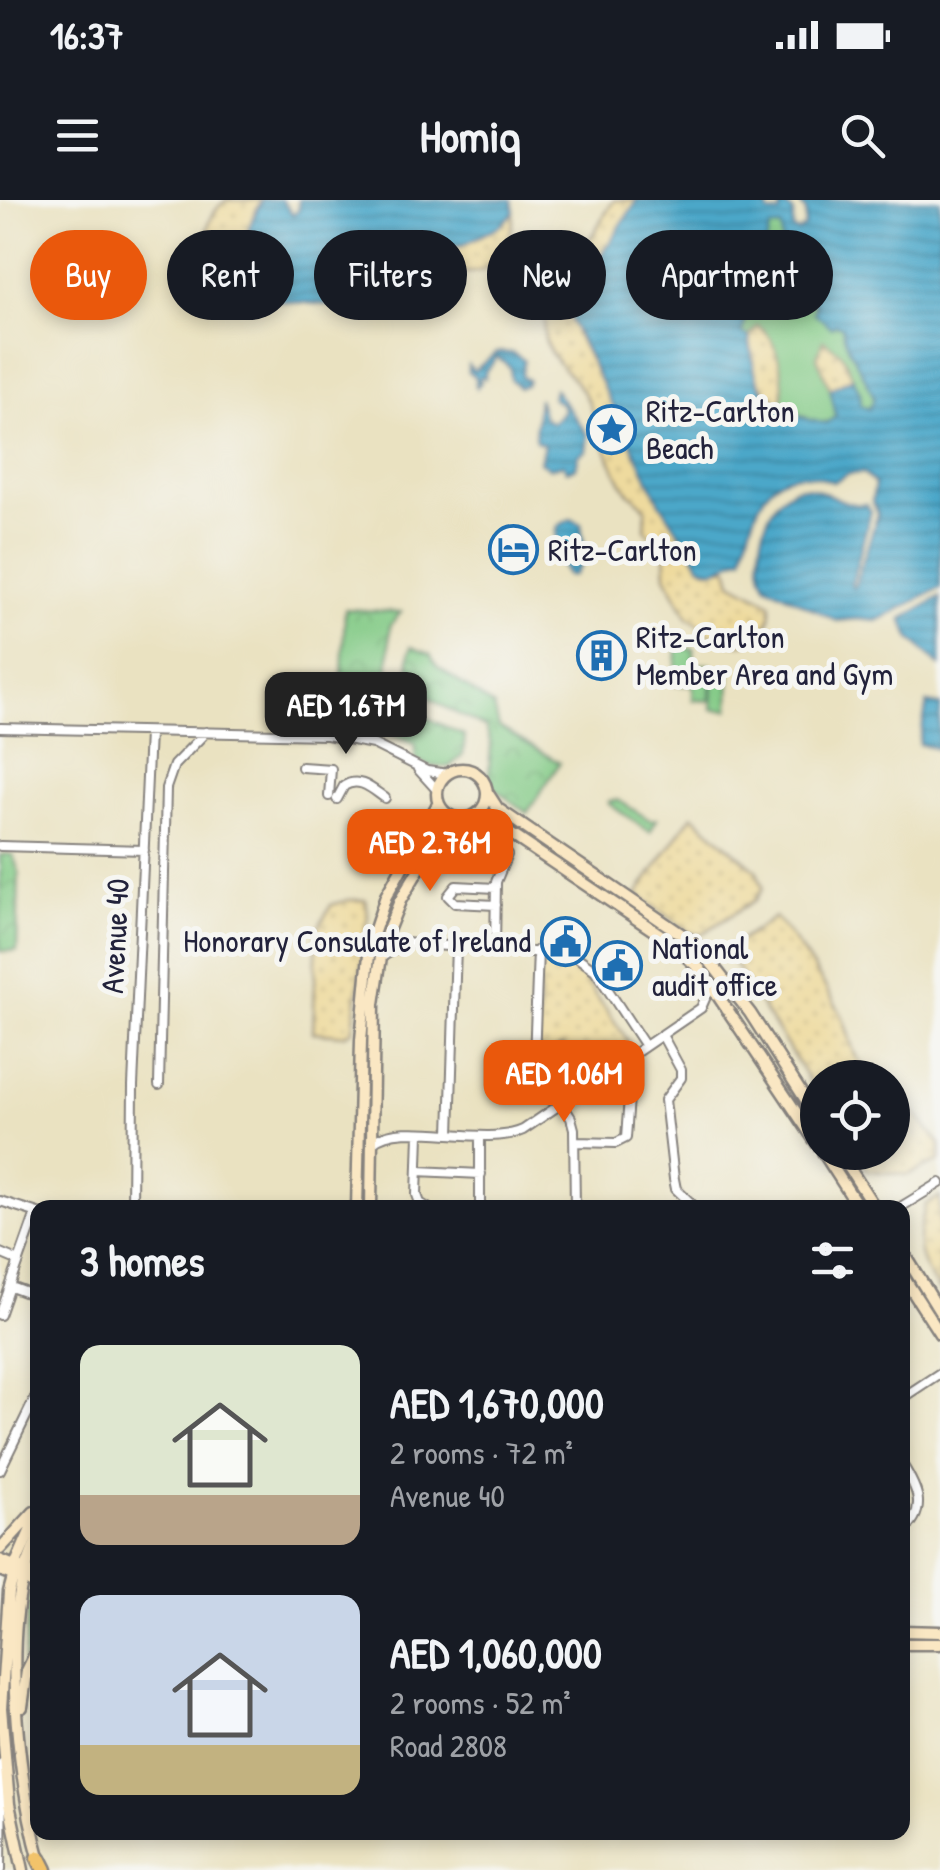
<!DOCTYPE html>
<html lang="en">
<head>
<meta charset="utf-8">
<style>
	:root { --surface:#171b24; --page:#242831; --text:#f1f3f6; --muted:#9ea1a6; --accent:#ea580c }
	body { margin:0; font-family:"Patrick Hand",sans-serif; background:var(--page); color:var(--text); height:100vh; display:flex; flex-direction:column; font-size:38px; white-space:nowrap }
	* { box-sizing:border-box; margin:0 }
	p { font-size:32px; color:var(--muted) }
	.icon { flex:none; width:55px; height:55px; fill:none; stroke:currentColor; stroke-width:2; stroke-linecap:round; stroke-linejoin:round }
	.map { position:relative; flex:1; overflow:hidden }
	.sheet { position:absolute; left:30px; top:1000px; width:880px; height:640px; display:flex; flex-direction:column; background:var(--surface); border-radius:20px; box-shadow:0 5px 15px #0003 }
	.sheet>* { flex:none }
	.guide { position:absolute; left:30px; top:30px; width:880px; height:90px; display:flex; gap:20px }
	.tools { position:absolute; left:800px; top:860px; display:grid; gap:20px }
	.tools a { display:grid; place-items:center; width:110px; height:110px; border-radius:50%; background:var(--surface); box-shadow:0 5px 15px #0003; font-size:50px }
	.price { position:absolute; translate:-50% -85px; padding:0 22px; border-radius:20px; background:var(--accent); color:#fff; font-size:32px; line-height:65px; filter:drop-shadow(0 2px 5px #0008) }
	.price::after { content:''; position:absolute; left:50%; top:60px; width:30px; height:22px; margin-left:-15px; background:inherit; clip-path:polygon(0 0,100% 0,50% 100%) }
	.price.current { background:#222; color:#fff }
	ul { padding:0; list-style:none }
	li { display:flex; align-items:center; gap:30px; height:250px; padding:0 50px }
	li span { display:grid; place-items:center; flex:none; width:280px; height:200px; border-radius:20px; color:#555 }
	li>.icon { margin-inline-start:auto }
	span .icon { width:120px; height:120px; fill:#fffc; stroke-width:1 }
	li b { font-size:42px }
	h2 { display:flex; justify-content:space-between; align-items:center; height:120px; padding:0 50px; font-size:42px }
	.tag { padding:0 35px; border-radius:45px; background:var(--surface); box-shadow:0 5px 15px #0003; font-size:35px; line-height:90px }
	.tag.current { background:var(--accent); color:#fff }
	.status { display:flex; justify-content:space-between; align-items:center; height:70px; padding:0 50px; background:var(--surface); direction:ltr }
	.status svg { height:28px; fill:currentColor }
	header { display:flex; justify-content:space-between; align-items:center; height:130px; padding:0 50px; background:var(--surface); font-size:45px; font-weight:700 }
	.map>svg:first-child { display:block }
	.grass { fill:#83ca86; stroke:#527660; stroke-width:2.5 }
	.sand { fill:url(#sand-dots); stroke:#887e6c; stroke-width:2.5 }
	.park { fill:url(#park-crowns); stroke:#527660; stroke-width:2.5 }
	.water { fill:url(#water-rules); stroke:#366482; stroke-width:2.5; fill-rule:evenodd }
	.lines { fill:none; stroke-linecap:round; stroke-linejoin:round }
	.street-casing { stroke:#86827e; stroke-width:12 }
	.secondary-casing { stroke:#86827e; stroke-width:15 }
	.highway-casing { stroke:#86827e; stroke-width:19 }
	.street { stroke:#fff; stroke-width:8 }
	.secondary { stroke:#fae7c3; stroke-width:10 }
	.highway { stroke:#f2c36a; stroke-width:14 }
	.labels { text-anchor:middle; stroke-width:10; stroke-linejoin:round; paint-order:stroke }
	.poi-label { font-size:32px; fill:#22223b; stroke:#f6f6f2; text-anchor:start }
	.street-label { font-size:32px; fill:#22223b; stroke:#f6f6f2 }
</style>
</head>
<body>
<div class="status"><b>16:37</b><svg viewBox="0 0 49 12"><path d="M0 12V9h3v3zM5 12V6h3v6zM10 12V3h3v9zM15 12V0h3v12zM26 1h20v11H26zM47 4h2v5h-2z"/></svg></div>
<header><svg class="icon" aria-label="menu" viewBox="0 0 24 24"><path d="M4 6h16M4 12h16M4 18h16"/></svg>Homiq<svg class="icon" aria-label="search" viewBox="0 0 24 24"><circle cx="10" cy="10" r="6"/><path d="M15 15l6 6"/></svg></header>
<div class="map">
<svg width="940" height="1670" viewBox="0 0 940 1670">
	<defs>
		<pattern id="sand-dots" width="8" height="8" patternUnits="userSpaceOnUse" patternTransform="scale(2.5)"><rect width="8" height="8" fill="#eeda9e"/><path d="M2 2h.1M6 6h.1" fill="none" stroke="#ccbb89" stroke-width="1.8" stroke-linecap="round"/></pattern>
		<pattern id="park-crowns" width="20" height="18" patternUnits="userSpaceOnUse" patternTransform="scale(2.5)"><rect width="20" height="18" fill="#83ca86"/><path d="M2 6a3 3 0 1 1 6 0M12 15a3 3 0 1 1 6 0" fill="none" stroke="#71ad75"/></pattern>
		<pattern id="water-rules" width="6" height="5" patternUnits="userSpaceOnUse" patternTransform="scale(2.5)"><rect width="6" height="5" fill="#4ba7c9"/><path d="M0 2.5h6" fill="none" stroke="#3e88a4"/></pattern>
	</defs>
	<rect width="100%" height="100%" fill="#f6f6f2"/>
	<filter id="ink" filterUnits="userSpaceOnUse"><feTurbulence type="fractalNoise" baseFrequency=".01" numOctaves="2"/><feDisplacementMap in="SourceGraphic" scale="20" xChannelSelector="R" yChannelSelector="G"/><feConvolveMatrix kernelMatrix="1 2 1 2 8 2 1 2 1" color-interpolation-filters="sRGB"/></filter>
	<filter id="wash" filterUnits="userSpaceOnUse"><feTurbulence type="fractalNoise" baseFrequency=".0048" numOctaves="4" result="noise"/><feDisplacementMap in="SourceGraphic" scale="40" xChannelSelector="R" yChannelSelector="G"/><feGaussianBlur stdDeviation="2.25" result="paint"/><feColorMatrix in="noise" values="0 0 0 0 0 0 0 0 0 0 0 0 0 0 0 0 0 1.4 0 .05"/><feComposite in="paint" operator="in"/></filter>
	<g filter="url(#wash)">
		<rect width="100%" height="100%" fill="#eae2c1"/>
		<path class="grass" d="M770 27H781L782 41 776 66 788 93 798 91 813 100 815 113 831 126 839 124 843 126C845 151 867 174 875 199L869 209 861 206 860 193 833 221 817 223 781 205 754 170 742 133 743 124 762 87 759 70Z
			M677 448 694 449V464L711 465 710 501 693 500V485H675Z
			M713 473H730L729 510 712 509Z
			M618 600 650 620 657 619 650 632 609 604V601Z
			M30 1392 37 1395V1442L24 1462Z"/>
		<path class="sand" d="M226 0H262C245 24 235 80 262 99 221 87 184 33 226 0Z
			M614 0H637L614 39 575 133 699 364 708 370 728 367 732 382 771 403C773 437 745 454 715 438 704 432 700 422 688 418L666 376 665 351 645 329 646 310C641 300 631 297 625 288 606 258 602 232 588 201 571 165 531 157 548 106Z
			M514 12C511 67 469 96 427 49 462 49 490 35 514 12Z
			M758 126C779 138 786 183 781 205 749 180 757 174 749 137Z
			M823 140 842 154 853 178 830 189 817 157Z
			M692 615 756 670 763 688 755 700 700 735 689 732 637 694Z
			M348 700H366L368 715 353 830 344 835 313 832 317 730 331 705Z
			M775 717C800 746 820 777 839 810 854 837 846 858 877 877L818 878 817 893 728 753V749Z
			M551 760 574 764 629 842 628 851 581 878 562 846 548 855 538 848 540 764Z
			M893 886 899 889 900 895 940 944V961L907 975 867 970 856 953 892 952Z
			M940 997V1093C916 1056 914 1047 926 1004Z"/>
		<path class="park" d="M345 409 401 412 390 426 388 485 418 513 465 536 463 555 449 567 429 566 415 559V544L361 520 340 518Z
			M411 447 430 454 437 466 494 507 499 527 560 563 527 613 488 584 491 545 486 528C451 509 397 493 411 447Z
			M7 654 13 655 19 672 17 751H0V655Z"/>
		<path class="water" d="M262 0H282L293 15 299 10 298 0H512L514 12 501 25 460 46 416 49 391 66 362 97 330 105 262 99 252 92 247 78 249 27Z
			M637 0H766L769 13 780 14 781 4 793 11V29L798 32 805 27 806 12 798 0H940V388L877 421 857 419 837 421 767 385C750 361 765 296 797 288 821 283 842 309 866 304L871 311 851 386 854 388 878 314 872 301 875 284 864 273 848 274 833 282C769 255 755 306 743 357 724 360 719 379 699 364L659 301 570 119 571 107 578 92ZM781 27 782 41 776 66 787 93 798 91 802 101 813 100 816 105 814 113 831 127 835 124 842 126C845 151 867 174 874 199L869 209 861 206 860 193 853 178 830 189 836 216 827 223C806 222 768 204 759 184 752 170 752 152 749 137L742 133 747 112 762 87 759 70 770 28Z
			M497 152 513 153 524 160 521 177 528 180 526 185 519 187 511 180 510 167 497 157 485 173V178L481 176 479 179 481 182 476 188 475 176 468 172V165L474 171Z
			M554 189 588 235 586 251 579 255 576 267 567 271 563 264 549 268 540 262 544 244 536 241 535 237 538 198 544 218 552 223 564 211 561 204 552 198Z
			M571 319 581 324 584 346 577 351 582 364 574 375H567C559 361 553 342 558 326Z
			M940 397V466L911 439 902 419Z
			M927 503 940 505 938 549 919 544Z"/>
	</g>
	<g filter="url(#ink)">
		<g class="lines">
			<defs>
				<path id="street" d="M0 528 327 535 373 544 427 571 448 574
					M302 567 331 569 329 596
					M418 569 437 590
					M337 599 344 586C359 576 372 589 385 598
					M0 646 144 650
					M496 705 455 703 448 696 456 686 496 688
					M495 749 496 682 507 655
					M538 750 534 860 571 918 574 929 575 1008
					M380 758 405 743 574 755 595 770 645 846
					M662 835 681 870V878L665 900 674 979 676 989 696 1008
					M159 885 166 588 174 565 206 532
					M419 934 417 995 420 1003 428 1008
					M450 934 456 746
					M576 942 616 943 626 938 629 897 615 869
					M372 943C400 917 483 948 523 930L701 808 708 792 706 781
					M418 971 481 974
					M0 1001 38 1013
					M132 1008 133 886 149 533
					M480 1008V936
					M899 1008 940 983
					M0 1053 19 1061
					M11 1087 38 1097
					M0 1115 36 1013
					M902 1198 940 1173
					M902 1264C917 1288 929 1310 902 1332
					M0 1270 38 1192
					M1 1670 2 1563"/>
				<path id="secondary" d="M437 594a25 25 0 1 1 50 0a25 25 0 1 1-50 0Z
					M487 592 498 609 697 745 750 813 818 919
					M472 617 494 624 515 637 668 740 700 769 818 945
					M823 952 859 1008
					M839 952 875 1008
					M132 1005 134 1008
					M357 1008 361 840 370 744 386 696 438 604
					M371 1008 374 804 383 743 400 701 438 637 450 625 463 619
					M902 1050 940 1112
					M902 1075 940 1134
					M38 1338C32 1352 26 1367 22 1382 5 1460 19 1587 41 1664
					M0 1349 34 1312
					M0 1360 38 1376
					M0 1370 38 1386
					M902 1431 940 1432
					M902 1444H940
					M22 1507 27 1471 38 1448
					M23 1670 9 1604 1 1508 9 1392 18 1359 38 1313"/>
				<path id="highway" d="M39 1658 45 1670"/>
			</defs>
			<use href="#street" class="street-casing"/>
			<use href="#secondary" class="secondary-casing"/>
			<use href="#highway" class="highway-casing"/>
			<use href="#street" class="street"/>
			<use href="#secondary" class="secondary"/>
			<use href="#highway" class="highway"/>
		</g>
	</g>
	<defs>
		<symbol id="sight-ring" viewBox="-11 -11 22 22"><circle r="9.5" fill="#f6f6f2" stroke="#1f6fb2" stroke-width="1.5"/><path d="M0-6L1.8-2.2L6-1.7L2.9 1.2L3.7 5.4L0 3.3L-3.7 5.4L-2.9 1.2L-6-1.7L-1.8-2.2Z" fill="#1f6fb2"/></symbol>
		<symbol id="hotel-ring" viewBox="-11 -11 22 22"><circle r="9.5" fill="#f6f6f2" stroke="#1f6fb2" stroke-width="1.5"/><path d="M-6-4.5h1.5V1H6V5H4.5V3h-9V5H-6ZM-4 0a1.8 1.8 0 1 1 3.6 0ZM.5 0V-2.5h3Q6-2.5 6 0Z" fill="#1f6fb2"/></symbol>
		<symbol id="building-ring" viewBox="-11 -11 22 22"><circle r="9.5" fill="#f6f6f2" stroke="#1f6fb2" stroke-width="1.5"/><path d="M-4-6H4V6H1V3H-1V6H-4ZM-2.5-4.3h1.7v1.8h-1.7ZM.8-4.3h1.7v1.8H.8ZM-2.5-1h1.7V.8h-1.7ZM.8-1h1.7V.8H.8Z" fill="#1f6fb2"/></symbol>
		<symbol id="civic-ring" viewBox="-11 -11 22 22"><circle r="9.5" fill="#f6f6f2" stroke="#1f6fb2" stroke-width="1.5"/><path d="M-.6-6.5H3V-4.5H.6V-3L4-1V1h2V6H-6V1h2V-1L-.6-3ZM-1.2 2.5V6h2.4V2.5Z" fill="#1f6fb2"/></symbol>
	</defs>
	<g fill-rule="evenodd">
		<use href="#sight-ring" x="584" y="202" width="55" height="55"/>
		<use href="#hotel-ring" x="486" y="322" width="55" height="55"/>
		<use href="#building-ring" x="574" y="428" width="55" height="55"/>
		<use href="#civic-ring" x="538" y="714" width="55" height="55"/>
		<use href="#civic-ring" x="590" y="738" width="55" height="55"/>
	</g>
	<g class="labels">
		<g class="poi-label">
			<text x="646" y="222">Ritz-Carlton<tspan x="646" dy="37">Beach</tspan></text>
			<text x="548" y="361">Ritz-Carlton</text>
			<text x="636" y="448">Ritz-Carlton<tspan x="636" dy="37">Member Area and Gym</tspan></text>
			<text x="531" y="752" text-anchor="end">Honorary Consulate of Ireland</text>
			<text x="652" y="759">National<tspan x="652" dy="37">audit office</tspan></text>
		</g>
		<g class="street-label">
			<text transform="translate(115 736) rotate(-87)" y="11">Avenue 40</text>
		</g>
	</g>
</svg>
<div class="tools">
<a><svg class="icon" aria-label="locate" viewBox="0 0 24 24"><circle cx="12" cy="12" r="6"/><path d="M12 2v4M12 18v4M2 12h4M18 12h4"/></svg></a>
</div>
<b class="price current" style="left:346px;top:557px">AED 1.67M</b>
<b class="price" style="left:430px;top:694px">AED 2.76M</b>
<b class="price" style="left:564px;top:925px">AED 1.06M</b>
<div class="guide">
<a class="tag current">Buy</a>
<a class="tag">Rent</a>
<a class="tag">Filters</a>
<a class="tag">New</a>
<a class="tag">Apartment</a>
</div>
<section class="sheet">
<h2>3 homes<svg class="icon" aria-label="filters" viewBox="0 0 24 24"><path d="M4 7h16M4 17h16"/><circle cx="9" cy="7" r="2"/><circle cx="15" cy="17" r="2"/></svg></h2>
<ul>
<li><span style="background:linear-gradient(#dfe7d0 75%,#b9a48a 0)"><svg class="icon" aria-label="home" viewBox="0 0 24 24"><path d="M3 11l9-7 9 7M6 9v11h12V9"/></svg></span><div><b>AED 1,670,000</b><p>2 rooms · 72 m²</p><p>Avenue 40</p></div></li>
<li><span style="background:linear-gradient(#c9d6e8 75%,#c2b280 0)"><svg class="icon" aria-label="home" viewBox="0 0 24 24"><path d="M3 11l9-7 9 7M6 9v11h12V9"/></svg></span><div><b>AED 1,060,000</b><p>2 rooms · 52 m²</p><p>Road 2808</p></div></li>
</ul>
</section>
</div>
</body>
</html>
